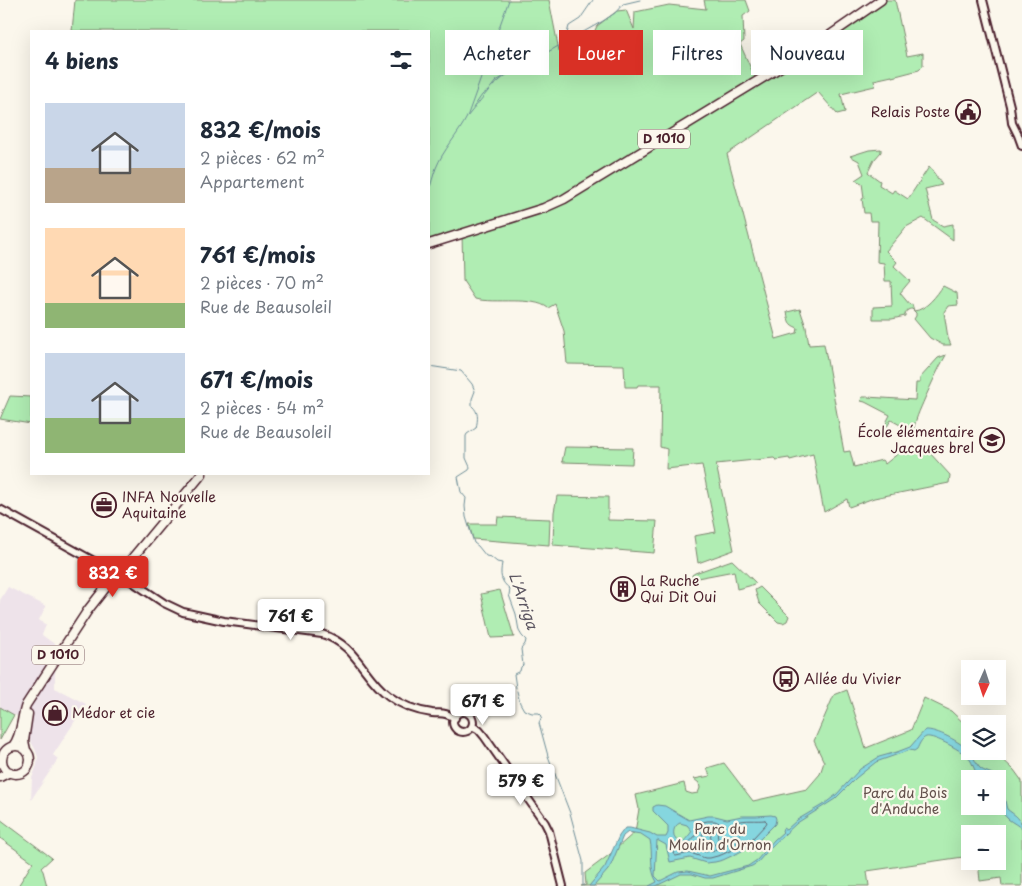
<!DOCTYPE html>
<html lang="fr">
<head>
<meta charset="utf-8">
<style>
	:root { --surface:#fff; --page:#f6f6f7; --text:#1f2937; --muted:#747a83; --accent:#d93025 }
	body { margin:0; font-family:"Playpen Sans",sans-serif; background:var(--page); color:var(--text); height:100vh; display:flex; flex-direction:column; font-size:19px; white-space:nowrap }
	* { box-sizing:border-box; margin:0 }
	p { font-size:16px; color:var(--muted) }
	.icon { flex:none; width:28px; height:28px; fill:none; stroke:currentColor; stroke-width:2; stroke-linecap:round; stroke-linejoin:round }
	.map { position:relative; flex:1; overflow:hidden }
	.sheet { position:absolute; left:30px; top:30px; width:400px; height:445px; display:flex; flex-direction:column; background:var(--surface); border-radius:0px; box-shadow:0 5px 20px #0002 }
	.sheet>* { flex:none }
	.banner { position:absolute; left:445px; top:30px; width:475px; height:45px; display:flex; gap:10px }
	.needle { width:32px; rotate:183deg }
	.tools { position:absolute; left:961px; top:660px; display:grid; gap:10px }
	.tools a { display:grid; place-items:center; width:45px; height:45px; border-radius:0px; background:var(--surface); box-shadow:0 5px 20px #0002; font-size:25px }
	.price { position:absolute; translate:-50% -42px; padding:0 11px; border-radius:5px; background:#fff; color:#222; font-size:16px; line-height:32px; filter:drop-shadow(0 1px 2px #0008) }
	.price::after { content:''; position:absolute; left:50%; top:30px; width:15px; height:11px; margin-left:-8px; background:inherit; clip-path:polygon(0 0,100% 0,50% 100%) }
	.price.active { background:var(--accent); color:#fff }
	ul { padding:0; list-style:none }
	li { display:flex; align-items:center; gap:15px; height:125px; padding:0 15px }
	li span { display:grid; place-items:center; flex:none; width:140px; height:100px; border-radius:0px; color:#555 }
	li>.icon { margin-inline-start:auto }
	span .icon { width:60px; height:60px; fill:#fffc; stroke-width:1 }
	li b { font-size:21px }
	h2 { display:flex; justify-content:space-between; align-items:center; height:60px; padding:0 15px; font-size:21px }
	.pill { padding:0 18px; border-radius:0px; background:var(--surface); box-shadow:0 5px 20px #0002; font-size:18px; line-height:45px }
	.pill.active { background:var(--accent); color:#fff }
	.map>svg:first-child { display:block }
	.built { fill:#eee3ea }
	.green { fill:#b0edb3; stroke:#7d866f; fill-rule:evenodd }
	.water { fill:#85d6df; stroke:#6d8d97; fill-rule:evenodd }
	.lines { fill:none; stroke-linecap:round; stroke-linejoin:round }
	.shore { stroke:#626873; stroke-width:1 }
	.stream { stroke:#6d8d97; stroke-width:1 }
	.minor-casing { stroke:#4a1f2b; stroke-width:10 }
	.major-casing { stroke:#4a1f2b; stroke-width:11 }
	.minor { stroke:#fbf7ec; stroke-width:6 }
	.major { stroke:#fbf7ec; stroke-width:8 }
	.labels { text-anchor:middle; stroke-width:4.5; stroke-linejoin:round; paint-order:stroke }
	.shield { fill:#fbf7ec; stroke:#7f6065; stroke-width:1 }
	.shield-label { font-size:12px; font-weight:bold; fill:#4a1f2b }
	.poi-label { font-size:14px; fill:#4a1f2b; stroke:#fbf7ec; text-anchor:start }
	.park-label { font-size:14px; fill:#64524d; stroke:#fbf7ec }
	.water-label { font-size:15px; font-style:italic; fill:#5c5661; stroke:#fbf7ec }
</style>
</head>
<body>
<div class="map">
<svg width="1022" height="886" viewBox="0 0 1022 886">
	<rect width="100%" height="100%" fill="#fbf7ec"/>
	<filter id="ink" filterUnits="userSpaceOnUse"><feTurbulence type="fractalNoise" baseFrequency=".02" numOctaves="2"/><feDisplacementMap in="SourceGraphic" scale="10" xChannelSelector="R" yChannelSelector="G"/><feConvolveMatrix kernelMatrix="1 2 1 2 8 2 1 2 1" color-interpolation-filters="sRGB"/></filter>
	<g filter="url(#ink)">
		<path class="built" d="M8 587 46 606 39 620 46 625 42 635 57 646 55 676V688L86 704 53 755 58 759 31 800 32 778 37 765 38 757 35 749 30 740 31 721 12 714 0 707V600Z"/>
		<path class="green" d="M75 0H549L559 51 579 39H591L597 26 617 11 626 10 634 29 635 12 669 5 706 9 704 0H746L750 11 743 16 744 41 740 44 757 82 881 0H895L907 56 923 53V66L919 70 892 77V76L874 80 875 86 841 94 845 112 837 114 818 92 727 154 776 339 797 333 798 328C788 324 789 322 787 312L800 309 806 327 809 345 824 344 844 452 850 451 854 467 882 460 885 464 905 448 911 450 918 447 928 451 950 475 949 483 874 498 849 507 847 499 824 512 813 454 790 460 789 458 776 460 774 458 716 464 734 550 698 563 694 536 716 532 702 465 666 469 667 449 660 447 661 385H638L637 387H625L624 365 567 364 564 331 555 304 548 308C533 296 494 304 475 299L463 281 462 233 429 244V31H72Z
			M881 149V152L874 160 868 172 869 173 880 181 879 185 892 193 894 190 908 199 929 167 934 173 942 185 925 189 933 220 943 226 953 224V240L923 218 906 227 886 251 897 262 894 266 910 281 900 293 910 305 912 304 914 311C926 310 937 295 943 286L957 293 958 305 948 306 944 312 948 338 951 345H943L930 338 914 319 916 316V313L912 309C908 309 905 311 905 316L892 319H873V307L892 306 891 281H885L884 263 877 262 878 221H870L869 213H864L862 199 864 198 862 183 855 180 864 174 859 161 850 156 869 150Z
			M946 355C938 369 932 383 925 398 920 410 914 421 913 435L902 429V426L891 420 885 430 883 429 890 415 865 402 861 401 862 397H867L915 400 916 383H920V378L938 358Z
			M10 396 31 397V424L0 419Z
			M565 447 633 448 632 464 562 462Z
			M557 496 608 497V520L657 521 654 553 553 545 554 512Z
			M498 517 550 519 549 545 473 539 469 524H497Z
			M732 560 756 583 749 586 737 589 734 571 692 579V575L695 573Z
			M760 587 789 616 787 621 783 623 778 622 759 603 755 590Z
			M500 590 514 637 491 638 481 594Z
			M847 690 866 748 911 730 924 698 951 711 970 729V751H994L1014 770 1022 781V886H1002L1001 878 980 881 978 861H998V834H970V856L867 871 869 886H581L586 885 585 873 609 855 635 832 639 809 636 795 684 783 686 792 692 794 698 793 700 788 699 783 694 779 710 776 707 768 724 763 753 801 807 789 820 774 824 762 814 741 834 695ZM970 779H998V806H970Z
			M0 707 14 715 0 740Z
			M0 819 52 858 41 868 43 871 47 886H18L33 862 0 838Z"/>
		<path class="water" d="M925 730C936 729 961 742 969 751 974 755 975 763 979 767 984 773 994 772 998 779 1004 787 1004 799 1007 809 1014 815 1022 818 1022 829 1018 825 1013 823 1008 819 999 812 998 790 998 779 991 779 983 780 978 775 974 771 973 763 969 758 964 752 934 735 926 737 921 739 919 745 917 749L914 751 910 750 876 762 856 778 835 799 797 823 772 846 757 863 752 866 713 878H705L692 874H681L656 886H649L657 882C649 870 653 854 650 840L641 834 628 832 623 836 611 865 608 870 594 886H589L605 867 619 836 625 828H630L650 833 657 837H666L668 833V826L653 811V807L657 805 665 806 689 820 708 816H715L727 819 742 816H756L771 815 775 816 776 819 775 824 755 844 738 853 723 860 715 862 706 863 690 858 670 862 666 845 657 840 655 876 660 881 678 872 688 871 710 876 748 866 757 860 774 840 783 832 782 831 783 828 786 830 797 820 824 804 836 795 847 783 860 769 879 757 897 752 910 747ZM680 823 687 825 692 831C691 833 685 840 683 842L676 840C672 834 673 826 680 823Z"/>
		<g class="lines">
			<path class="shore" d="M765 820 767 822 766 824 753 838 740 846 737 845C736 836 745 836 736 824L737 822C746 819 756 821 765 820Z
				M708 821H715L719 823C717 836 714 844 732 846V850L721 855 710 858H705L690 853 676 856 674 855 672 849 673 846C676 846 679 847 681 847 685 847 696 837 697 832 697 830 696 827 695 824Z
				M705 828H709L710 829 711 839 717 848 715 850 706 852 695 846C696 843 698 843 701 839 703 835 702 831 705 828Z"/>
			<path class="stream" d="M565 41 569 26 580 19 593 0
				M493 86 505 76
				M473 108 482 95 486 92
				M467 117 496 81 603 21 615 13 623 4 640 0
				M429 191C431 184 433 176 436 168 443 150 458 135 467 117L509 0
				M429 366 461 371 472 384 475 391 472 399V406C479 412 478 419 476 428L467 434 466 436V458L470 467 469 470 458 477 461 492 466 498 465 506 466 517 474 543 478 546 486 556 491 557 497 562 502 563C500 575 500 581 510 589L509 595 516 614 519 631 522 636 526 640 525 644 521 649 523 665 521 667 520 671 514 674 516 688
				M517 691 520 703 524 710 532 713H539L542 716 539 723 548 756 570 813 583 861V886"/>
			<defs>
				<path id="minor" d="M983 0 1010 106 1012 123 1018 135 1022 146
					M0 509 112 571 125 577 164 603 183 612 224 621 322 634C357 645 363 677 389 696 401 705 418 711 432 713 443 714 444 712 455 718
					M453 722a10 10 0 1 1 20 0a10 10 0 1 1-20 0Z
					M472 726 479 730 484 736 545 823 549 831 563 886"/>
				<path id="major" d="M429 244 544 208 564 199 807 51 881 0
					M2 760a14 14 0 1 1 28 0a14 14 0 1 1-28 0Z
					M13 746C22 735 21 718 26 705L88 610 110 582 124 568 202 474
					M26 750 24 741 28 714
					M0 777 10 772"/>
			</defs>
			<use href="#minor" class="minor-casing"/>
			<use href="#major" class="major-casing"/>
			<use href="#minor" class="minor"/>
			<use href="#major" class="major"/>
		</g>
	</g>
	<defs>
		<symbol id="civic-ring" viewBox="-11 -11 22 22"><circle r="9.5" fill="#fbf7ec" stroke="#4a1f2b" stroke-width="1.5"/><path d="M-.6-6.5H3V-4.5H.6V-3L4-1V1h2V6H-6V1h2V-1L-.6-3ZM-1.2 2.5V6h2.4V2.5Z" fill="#4a1f2b"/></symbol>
		<symbol id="school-ring" viewBox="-11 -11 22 22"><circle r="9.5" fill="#fbf7ec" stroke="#4a1f2b" stroke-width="1.5"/><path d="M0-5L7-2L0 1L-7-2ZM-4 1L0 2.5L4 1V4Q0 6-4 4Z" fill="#4a1f2b"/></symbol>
		<symbol id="office-ring" viewBox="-11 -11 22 22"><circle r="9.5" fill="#fbf7ec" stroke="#4a1f2b" stroke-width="1.5"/><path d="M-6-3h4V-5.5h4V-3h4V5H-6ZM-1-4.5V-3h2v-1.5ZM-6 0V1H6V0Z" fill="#4a1f2b"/></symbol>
		<symbol id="building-ring" viewBox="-11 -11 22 22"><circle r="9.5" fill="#fbf7ec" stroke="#4a1f2b" stroke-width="1.5"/><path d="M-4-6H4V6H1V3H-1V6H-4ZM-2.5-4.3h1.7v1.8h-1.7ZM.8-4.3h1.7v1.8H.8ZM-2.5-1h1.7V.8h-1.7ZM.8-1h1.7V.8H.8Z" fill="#4a1f2b"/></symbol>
		<symbol id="bus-ring" viewBox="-11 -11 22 22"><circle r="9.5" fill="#fbf7ec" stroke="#4a1f2b" stroke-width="1.5"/><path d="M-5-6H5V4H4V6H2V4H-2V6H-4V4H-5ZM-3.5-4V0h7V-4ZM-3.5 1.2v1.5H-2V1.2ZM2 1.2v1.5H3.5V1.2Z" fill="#4a1f2b"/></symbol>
		<symbol id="shop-ring" viewBox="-11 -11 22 22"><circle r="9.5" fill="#fbf7ec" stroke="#4a1f2b" stroke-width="1.5"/><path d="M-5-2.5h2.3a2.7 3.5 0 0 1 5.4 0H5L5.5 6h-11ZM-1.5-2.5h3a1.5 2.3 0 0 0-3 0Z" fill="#4a1f2b"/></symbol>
	</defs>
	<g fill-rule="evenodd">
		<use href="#civic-ring" x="954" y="98" width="28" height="28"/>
		<use href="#school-ring" x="978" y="426" width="28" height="28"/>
		<use href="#office-ring" x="90" y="491" width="28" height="28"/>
		<use href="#building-ring" x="609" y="575" width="28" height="28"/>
		<use href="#bus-ring" x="772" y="665" width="28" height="28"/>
		<use href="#shop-ring" x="41" y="699" width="28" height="28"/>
	</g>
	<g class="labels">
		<g class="shield">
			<rect x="638" y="129.5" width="52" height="19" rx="4"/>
			<rect x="32" y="645.5" width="52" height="19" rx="4"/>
		</g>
		<g class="shield-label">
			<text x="664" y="143">D 1010</text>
			<text x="58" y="659">D 1010</text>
		</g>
		<g class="poi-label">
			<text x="950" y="117" text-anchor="end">Relais Poste</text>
			<text x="974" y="437" text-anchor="end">École élémentaire<tspan x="974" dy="16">Jacques brel</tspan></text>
			<text x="122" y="502">INFA Nouvelle<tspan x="122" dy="16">Aquitaine</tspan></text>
			<text x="640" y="586">La Ruche<tspan x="640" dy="16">Qui Dit Oui</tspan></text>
			<text x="804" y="684">Allée du Vivier</text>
			<text x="72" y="718">Médor et cie</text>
		</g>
		<g class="park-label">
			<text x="905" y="798">Parc du Bois<tspan x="905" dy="16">d'Anduche</tspan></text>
			<text x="720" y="834">Parc du<tspan x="720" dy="16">Moulin d'Ornon</tspan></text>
		</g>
		<g class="water-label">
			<text transform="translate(523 601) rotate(71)" y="5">L'Arriga</text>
		</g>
	</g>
</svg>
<div class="tools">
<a><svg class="needle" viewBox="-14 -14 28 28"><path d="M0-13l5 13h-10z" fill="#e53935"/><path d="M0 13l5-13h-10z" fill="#747a83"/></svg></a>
<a><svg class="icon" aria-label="layers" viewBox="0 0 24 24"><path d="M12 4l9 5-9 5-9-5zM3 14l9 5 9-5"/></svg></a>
<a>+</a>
<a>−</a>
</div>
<b class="price active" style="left:113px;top:598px">832 €</b>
<b class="price" style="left:291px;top:641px">761 €</b>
<b class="price" style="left:483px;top:726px">671 €</b>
<b class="price" style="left:521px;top:806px">579 €</b>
<div class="banner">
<a class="pill">Acheter</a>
<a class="pill active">Louer</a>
<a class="pill">Filtres</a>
<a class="pill">Nouveau</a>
</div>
<section class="sheet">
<h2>4 biens<svg class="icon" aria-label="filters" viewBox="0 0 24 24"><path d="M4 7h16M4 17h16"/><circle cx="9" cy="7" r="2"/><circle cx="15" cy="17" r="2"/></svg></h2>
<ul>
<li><span style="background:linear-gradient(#c9d6e8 65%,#b9a48a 0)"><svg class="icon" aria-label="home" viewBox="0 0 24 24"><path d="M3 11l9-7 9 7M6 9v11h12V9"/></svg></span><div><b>832 €/mois</b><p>2 pièces · 62 m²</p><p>Appartement</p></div></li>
<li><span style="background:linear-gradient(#ffd9b3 75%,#8fb573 0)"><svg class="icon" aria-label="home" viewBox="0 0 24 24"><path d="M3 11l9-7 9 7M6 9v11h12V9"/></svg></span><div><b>761 €/mois</b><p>2 pièces · 70 m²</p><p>Rue de Beausoleil</p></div></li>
<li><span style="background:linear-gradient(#c9d6e8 65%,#8fb573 0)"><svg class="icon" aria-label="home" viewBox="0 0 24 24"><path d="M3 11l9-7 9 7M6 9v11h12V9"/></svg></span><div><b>671 €/mois</b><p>2 pièces · 54 m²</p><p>Rue de Beausoleil</p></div></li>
</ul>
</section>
</div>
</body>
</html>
